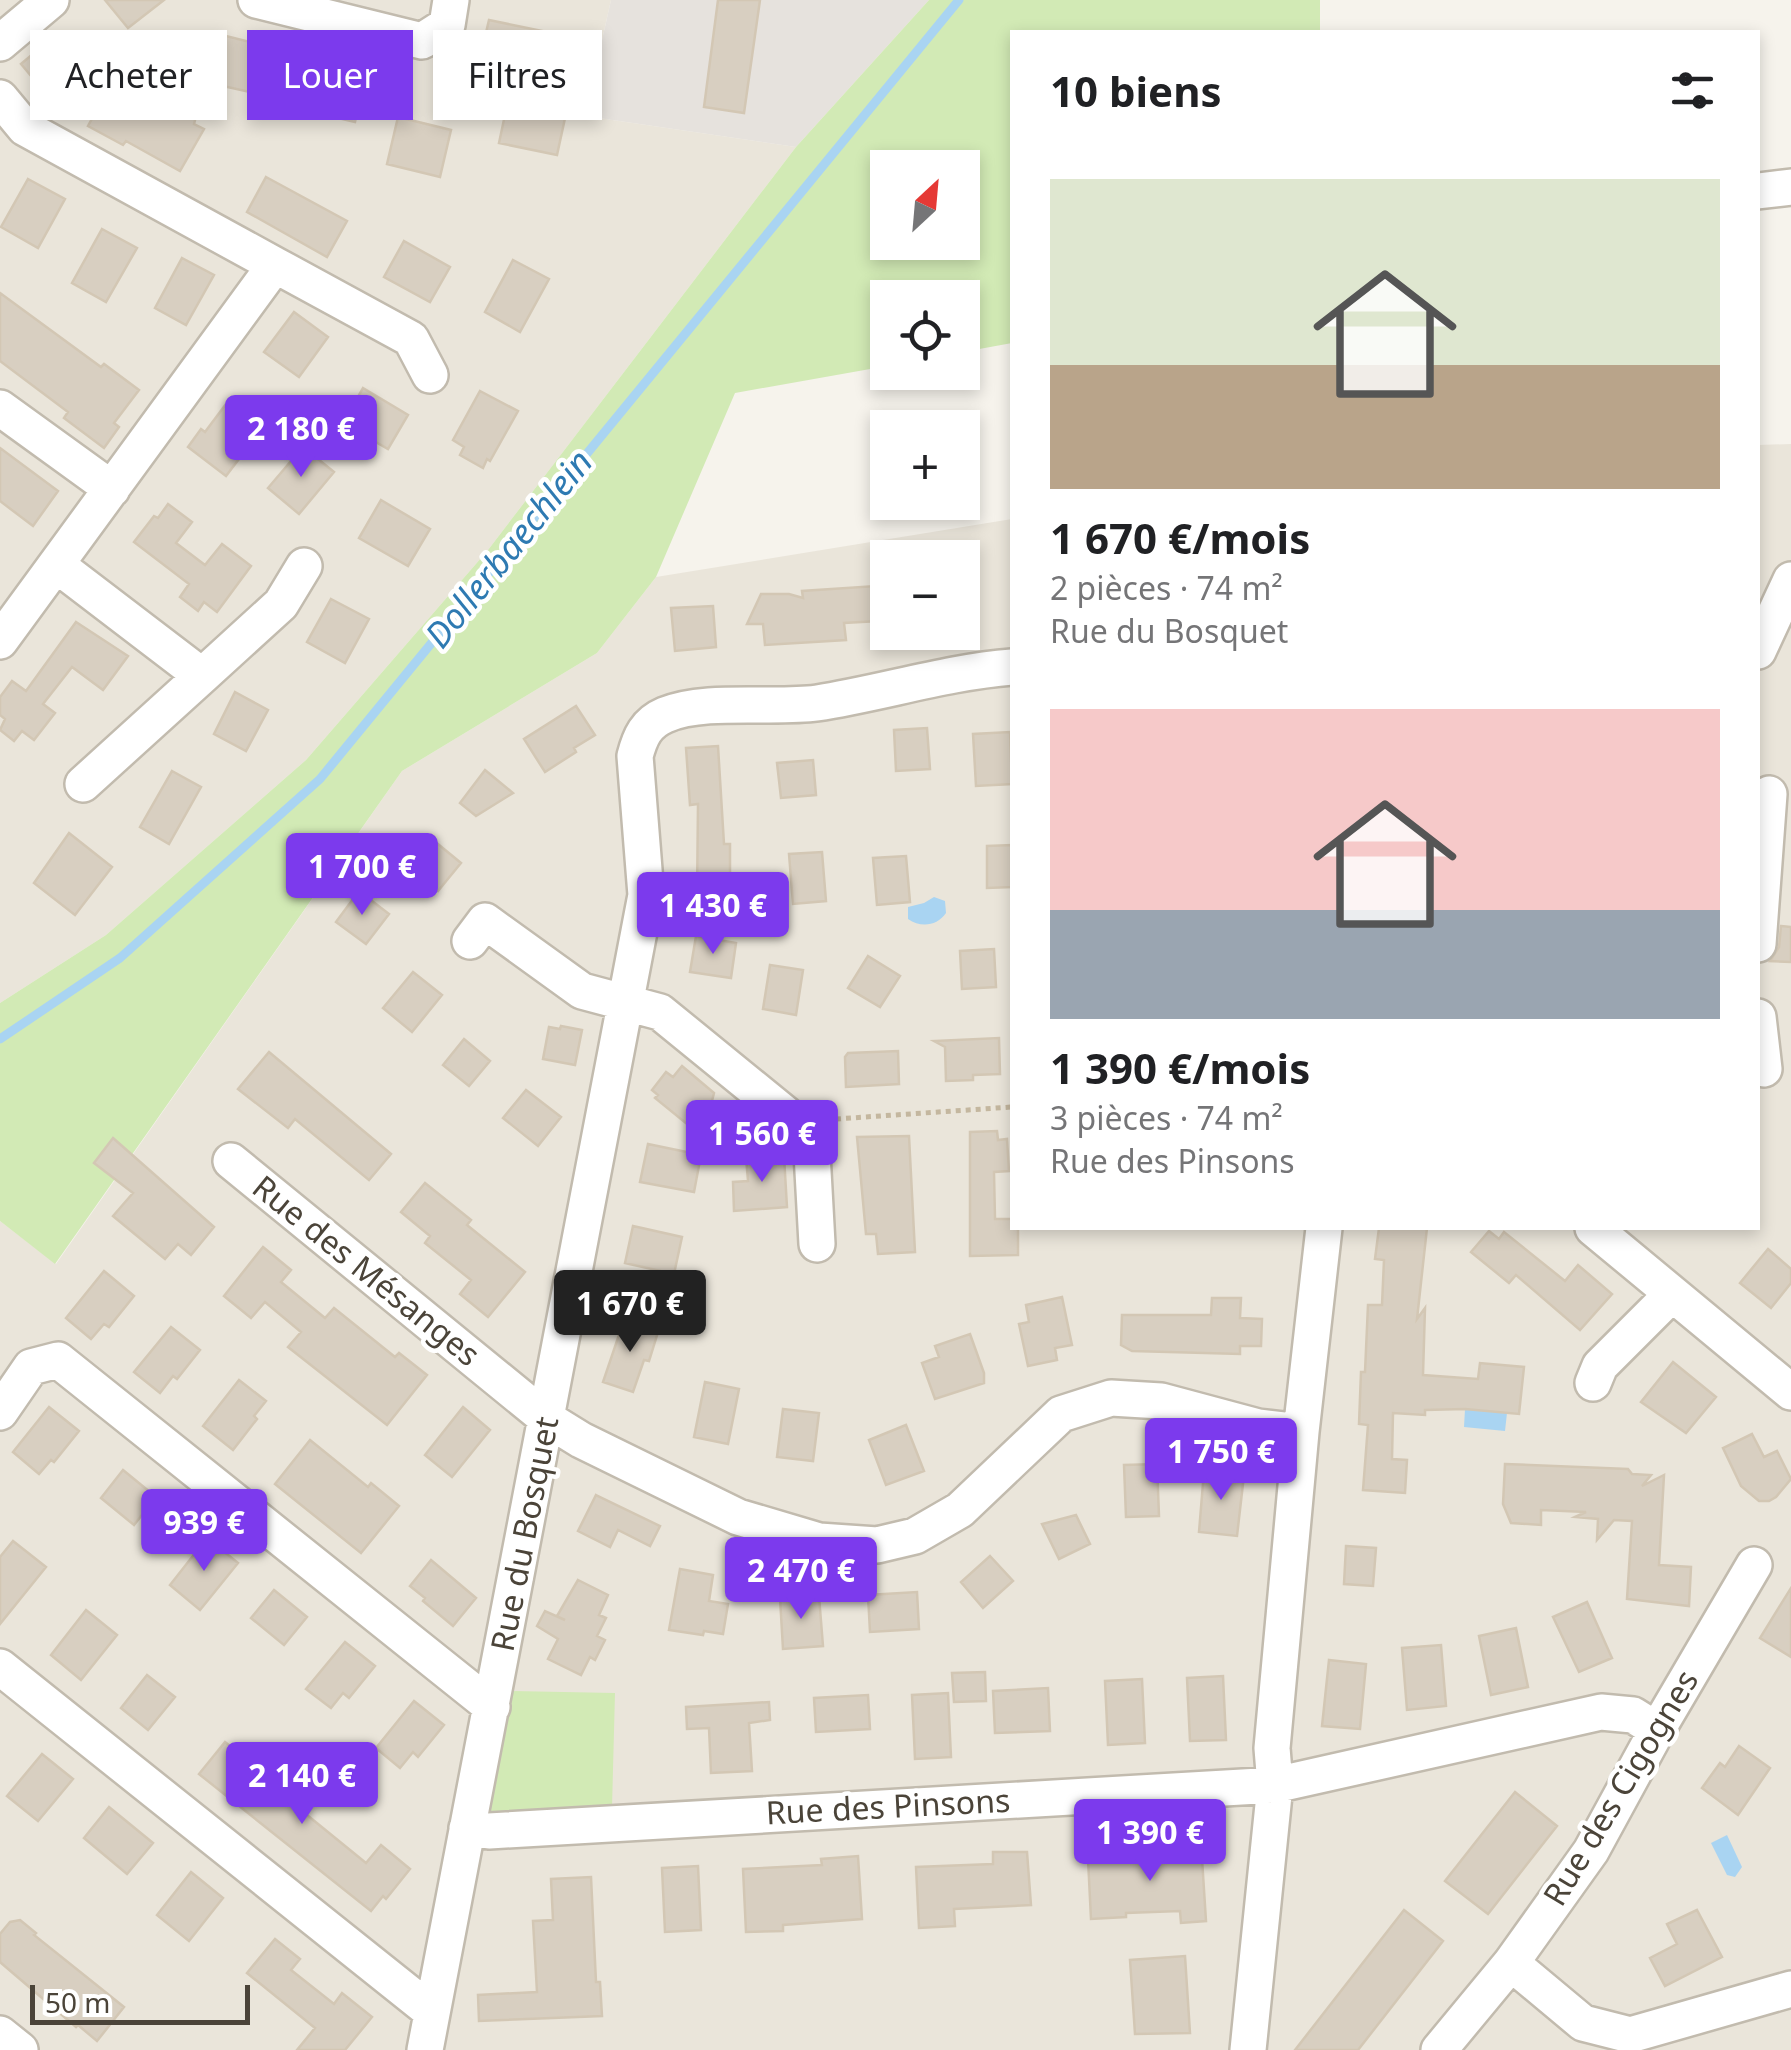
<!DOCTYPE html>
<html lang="fr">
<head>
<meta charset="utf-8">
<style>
	:root { --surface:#fff; --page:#f2f2f2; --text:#202124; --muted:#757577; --accent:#7c3aed }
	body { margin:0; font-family:"Noto Sans",sans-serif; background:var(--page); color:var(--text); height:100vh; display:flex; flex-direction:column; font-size:38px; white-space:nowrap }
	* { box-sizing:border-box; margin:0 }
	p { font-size:32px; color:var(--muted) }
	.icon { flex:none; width:55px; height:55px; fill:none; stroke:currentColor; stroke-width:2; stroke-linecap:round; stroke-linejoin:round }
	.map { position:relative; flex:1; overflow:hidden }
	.sheet { position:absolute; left:1010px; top:30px; width:750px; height:1200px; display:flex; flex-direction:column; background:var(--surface); border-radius:0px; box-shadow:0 5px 15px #0003 }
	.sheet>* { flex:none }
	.banner { position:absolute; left:30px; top:30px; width:830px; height:90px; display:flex; gap:20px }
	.needle { width:65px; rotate:26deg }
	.buttons { position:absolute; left:870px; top:150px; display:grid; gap:20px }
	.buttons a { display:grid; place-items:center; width:110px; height:110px; border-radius:0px; background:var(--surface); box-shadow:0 5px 15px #0003; font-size:50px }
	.scale { position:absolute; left:30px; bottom:25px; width:220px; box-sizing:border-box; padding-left:10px; border:5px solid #4b4439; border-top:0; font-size:28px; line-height:35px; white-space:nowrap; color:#4b4439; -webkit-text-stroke:8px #fff; paint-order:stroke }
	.price { position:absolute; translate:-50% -85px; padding:0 22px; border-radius:10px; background:var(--accent); color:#fff; font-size:32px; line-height:65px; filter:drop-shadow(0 2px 5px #0008) }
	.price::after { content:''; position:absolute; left:50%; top:60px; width:30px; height:22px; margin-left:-15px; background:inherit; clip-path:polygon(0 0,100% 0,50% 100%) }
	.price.selected { background:#222; color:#fff }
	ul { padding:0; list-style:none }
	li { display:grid; align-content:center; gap:20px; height:530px; padding:0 40px }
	li span { display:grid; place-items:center; height:310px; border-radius:0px; color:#555 }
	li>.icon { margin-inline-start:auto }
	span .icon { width:180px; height:180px; fill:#fffc; stroke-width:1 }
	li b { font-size:42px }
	h2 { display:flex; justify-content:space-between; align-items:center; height:120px; padding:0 40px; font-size:42px }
	.pill { padding:0 35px; border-radius:0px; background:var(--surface); box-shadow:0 5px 15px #0003; font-size:35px; line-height:90px }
	.pill.selected { background:var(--accent); color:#fff }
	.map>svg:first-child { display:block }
	.residential { fill:#eae5da; fill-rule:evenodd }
	.industrial { fill:#e6e2dd }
	.green { fill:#d2eab5; fill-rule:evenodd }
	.water { fill:#a9d4f2 }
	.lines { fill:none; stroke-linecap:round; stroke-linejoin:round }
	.stream { stroke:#a9d4f2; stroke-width:9 }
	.building { fill:#d8cfc1; stroke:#d3c7b4; stroke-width:2.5 }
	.minor-casing { stroke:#c2bbae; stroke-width:40 }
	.path { stroke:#c4b79f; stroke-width:5; stroke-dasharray:5 5; stroke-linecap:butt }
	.minor { stroke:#fff; stroke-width:35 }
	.labels { text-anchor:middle; stroke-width:9; stroke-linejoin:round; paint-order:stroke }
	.street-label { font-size:32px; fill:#4b4439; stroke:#fff }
	.water-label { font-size:35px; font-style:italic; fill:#2e7ab2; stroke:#fff }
</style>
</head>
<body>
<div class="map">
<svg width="1791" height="2050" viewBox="0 0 1791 2050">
	<rect width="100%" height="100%" fill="#f6f3ec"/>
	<path class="residential" d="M0 0H611L585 116 796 147 488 550 306 760 106 935 0 1003Z
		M1791 444V2050H0V1221L56 1264 402 771 597 653 656 577 1012 519V1228H1758V445ZM888 558H962V632H888Z"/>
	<path class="industrial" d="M611 0H929L796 147 585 116Z"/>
	<path class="green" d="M929 0H1320V32H1012V343L963 352 962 298H888L887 366 735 393 656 577 597 653 402 771 55 1264 0 1221V1003L106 935 306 760 488 550 796 147ZM888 168H962V242H888Z
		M512 1691 615 1693 612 1808 482 1816Z"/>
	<path class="water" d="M934 897 945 901 946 913C937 926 921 928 908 919V907L924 903Z
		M1465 1409 1507 1413 1505 1431 1464 1427Z
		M1727 1835 1742 1867 1735 1877 1727 1875 1711 1843Z"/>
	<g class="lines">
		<path class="stream" d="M0 1039 120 958 320 779 959 0"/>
	</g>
	<path class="building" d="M105 0H164L128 28Z
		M718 0H760L744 113 704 107Z
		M489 20 542 31 534 69 480 58Z
		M58 33 84 65 47 95 21 64Z
		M214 33 262 45 250 92 205 82 194 124 204 129 180 171 126 141 123 145 88 126 111 84 171 117 185 58 206 63Z
		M314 75 363 87 355 122 283 105 290 81 311 87Z
		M509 96 567 109 557 155 499 143Z
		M398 117 451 130 440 177 387 164Z
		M266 177 347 221 327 257 247 212Z
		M28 179 65 199 38 248 1 227Z
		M102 229 137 248 106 302 72 283Z
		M404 241 450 267 430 302 384 277Z
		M182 258 214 275 186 325 155 308Z
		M513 260 549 279 520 332 485 312Z
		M0 293 101 367 104 364 139 390 114 423 119 427 104 448 64 418 68 412 0 361Z
		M294 312 328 337 299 377 264 352Z
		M363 388 408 415 388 449 343 423Z
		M480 391 518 411 490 461 487 459 483 468 460 455 464 447 453 440Z
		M226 404 261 430 226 476 188 447 201 429 205 432Z
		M303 447 334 472 299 514 268 488Z
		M0 448 58 491 33 526 0 501Z
		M381 500 430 529 408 566 359 538Z
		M168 504 192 522 176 543 205 565 222 544 251 566 217 612 204 602 198 611 180 597 189 584 134 542 154 516 158 518Z
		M876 586 878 621 844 623 846 640 765 645 763 624H747L761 594H789L803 598 802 591Z
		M331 599 369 619 345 663 307 642Z
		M713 606 716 647 675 651 671 608Z
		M76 622 128 656 103 690 72 667 43 704 55 713 34 740 22 731 14 741 0 730 5 719 0 715V697L12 681 26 691Z
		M235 692 268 710 246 751 214 734Z
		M576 706 595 735 574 748 576 752 545 772 524 739Z
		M927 728 930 769 896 771 894 730Z
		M1010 732 1012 784 976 786 973 734Z
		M718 746 724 844H730V895H697L698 804 690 805 686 748Z
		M813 760 816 795 781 798 777 763Z
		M485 770 513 793 476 816 460 803Z
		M172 771 201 787 169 844 140 827Z
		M69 833 112 867 75 915 34 883Z
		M433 840 461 863 438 891 410 868Z
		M1012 845V887L987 888V846Z
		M822 852 826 901 793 904 789 854Z
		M906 856 910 902 877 905 873 858Z
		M359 891 389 914 366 944 336 922Z
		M1781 926 1791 927V962L1770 961 1779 947Z
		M696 936 736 943 731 978 690 972Z
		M994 949 996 987 962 989 960 951Z
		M868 956 900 976 880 1007 848 988Z
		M770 965 803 970 796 1015 763 1009Z
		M413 972 442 995 412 1032 383 1008Z
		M561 1026 582 1030 575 1065 543 1059 549 1027 560 1029Z
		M999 1038 1000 1074 973 1075V1080L946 1081 945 1047 934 1041Z
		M464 1039 490 1061 469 1086 443 1065Z
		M898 1051 899 1084 846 1087 845 1057 848 1053Z
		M269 1052 391 1154 369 1180 295 1119 288 1128 238 1089Z
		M682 1066 714 1093 711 1105 692 1128 655 1098 658 1095 652 1090 666 1072 673 1077Z
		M526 1090 561 1117 538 1146 503 1118Z
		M997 1131 998 1140 1007 1139 1009 1171 994 1172 995 1219H1012V1228H1018V1255L970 1256V1132Z
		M909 1136 915 1252 878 1254 876 1234H866L857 1137Z
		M113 1138 214 1227 191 1255 178 1244 165 1259 113 1216 133 1193 94 1163Z
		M648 1144 701 1155 694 1192 640 1182Z
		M784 1156 787 1207 734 1211 733 1182 748 1181 746 1157Z
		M425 1183 471 1220 467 1225 525 1272 488 1317 460 1294 471 1280 425 1243 430 1236 401 1212Z
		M633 1226 682 1237 674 1274 625 1263Z
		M1379 1228H1427L1417 1319 1425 1308 1423 1375 1478 1379 1480 1363 1524 1367 1519 1414 1465 1409 1425 1410V1415L1393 1413 1392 1459 1407 1460 1405 1493 1363 1490 1368 1425 1359 1424 1361 1372H1365L1368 1305H1382L1384 1260 1375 1259Z
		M1489 1231 1499 1239 1504 1232 1565 1281 1578 1265 1612 1294 1580 1330 1516 1275 1509 1283 1471 1252Z
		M263 1247 291 1270 281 1282 325 1318 334 1308 395 1357 399 1353 427 1375 387 1425 288 1347 301 1332 265 1302 251 1318 224 1296Z
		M1768 1249 1791 1269V1283L1771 1308 1740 1283Z
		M104 1271 134 1296 109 1327 104 1324 91 1339 66 1318Z
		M1062 1297 1072 1345 1055 1348 1057 1360 1028 1366 1019 1324 1029 1322 1026 1305Z
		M1212 1298H1241L1240 1318 1262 1319 1261 1346H1240V1354L1132 1351 1121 1345 1122 1315H1211Z
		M624 1320 658 1332 649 1361 644 1360 633 1392 603 1382Z
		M171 1327 200 1350 177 1379 173 1376 160 1393 134 1372Z
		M970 1334 984 1373V1383L935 1399 922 1363 939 1357 935 1346Z
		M1673 1362 1716 1397 1686 1433 1641 1402Z
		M239 1380 266 1401 254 1416 257 1419 233 1450 203 1426Z
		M705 1382 739 1389 728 1444 694 1437Z
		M49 1407 79 1431 54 1462 51 1460 39 1474 13 1452Z
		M463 1407 490 1430 452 1477 425 1455Z
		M783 1409 819 1413 813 1461 777 1457Z
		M906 1425 924 1471 886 1485 869 1440Z
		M1752 1434 1764 1457 1777 1451 1791 1479 1776 1497 1769 1501H1759L1741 1486 1723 1448Z
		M310 1440 368 1487 371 1483 399 1506 361 1553 275 1484Z
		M1157 1464 1159 1516 1126 1517 1124 1465Z
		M1505 1464 1628 1469 1632 1474 1651 1475 1642 1486 1664 1475 1659 1565 1691 1567 1689 1606 1627 1599 1632 1521 1614 1520 1597 1540 1598 1519 1575 1517 1586 1512 1541 1510V1525L1511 1523 1503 1504Z
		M123 1470 156 1497 134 1525 101 1498Z
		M1204 1471 1244 1475 1237 1536 1199 1532Z
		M596 1495 660 1526 650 1546 618 1530 610 1547 578 1531Z
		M1076 1515 1090 1544 1059 1559 1042 1524Z
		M207 1538 238 1563 200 1610 170 1585Z
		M13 1541 46 1567 0 1624V1557Z
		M1346 1546 1376 1548 1373 1586 1344 1584Z
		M990 1556 1013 1581 983 1608 961 1582Z
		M431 1560 476 1598 453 1626 423 1601 425 1598 410 1586Z
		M680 1569 713 1575 709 1601 728 1604 723 1634 704 1631 703 1635 669 1630Z
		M578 1580 608 1595 599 1615 606 1618 597 1636 605 1640 595 1660 590 1657 581 1675 548 1659 558 1639 537 1626 545 1611 565 1620 557 1616Z
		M1791 1588V1657L1760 1638Z
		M274 1590 307 1617 284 1645 251 1618Z
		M917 1592 919 1629 870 1632 868 1595Z
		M819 1596 823 1646 783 1649 780 1598Z
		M1587 1602 1612 1658 1579 1672 1553 1617Z
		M86 1610 117 1635 81 1680 51 1655Z
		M1516 1628 1528 1687 1491 1695 1479 1636Z
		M345 1642 375 1666 349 1698 343 1693 331 1708 306 1689Z
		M1441 1645 1446 1706 1407 1710 1402 1648Z
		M1329 1660 1366 1664 1360 1729 1322 1726Z
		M985 1672 986 1701 954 1702 952 1673Z
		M147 1675 175 1697 148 1730 121 1708Z
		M1223 1676 1226 1740 1190 1741 1187 1678Z
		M1142 1679 1145 1743 1108 1745 1105 1681Z
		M1048 1688 1050 1731 995 1733 993 1691Z
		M948 1693 951 1757 915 1759 912 1695Z
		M868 1695 870 1729 816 1732 814 1698Z
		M414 1701 444 1725 418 1757 413 1752 400 1768 376 1748Z
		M769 1702 770 1720 749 1723 752 1771 711 1773 709 1728 687 1729 686 1707Z
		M225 1742 250 1762 261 1748 279 1763 264 1780 366 1863 381 1845 410 1869 386 1899 383 1896 371 1911 199 1774Z
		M1739 1746 1770 1768 1738 1815 1702 1788 1720 1763 1725 1767Z
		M42 1754 73 1779 38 1821 7 1796Z
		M1515 1792 1557 1826 1488 1914 1445 1881Z
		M109 1807 153 1843 127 1874 84 1838Z
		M1201 1843 1206 1921 1181 1923 1180 1911 1126 1913V1917L1091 1919 1088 1859 1166 1856 1165 1845Z
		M993 1852H1027L1031 1905 954 1909 955 1926 919 1928 916 1867 993 1864Z
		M858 1856 862 1919 783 1925V1931L746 1932 743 1869 822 1865 821 1859Z
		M698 1866 701 1930 665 1932 662 1868Z
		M191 1872 223 1898 189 1941 157 1915Z
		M591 1877 596 1982H600L602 2016 479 2021 478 1995 537 1992 533 1921 553 1920 551 1879Z
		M1404 1910 1443 1941 1358 2050H1295Z
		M1697 1910 1722 1957 1665 1986 1650 1958 1677 1944 1667 1924Z
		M20 1920 36 1933 34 1935 124 2007 97 2041 78 2025 76 2027 0 1962V1934L10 1922Z
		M275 1939 300 1959 291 1970 334 2004 342 1993 372 2017 345 2050H297L315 2028 247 1973Z
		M1185 1956 1190 2033 1135 2034 1130 1960Z"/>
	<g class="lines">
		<defs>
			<path id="minor" d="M256 0 422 41 447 25 451 0
				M0 43 51 0
				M0 98 25 128 275 265 0 641
				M1758 191 1791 187
				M275 265 411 339 430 375
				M0 408 112 489
				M58 566 202 676 281 604 304 566
				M1758 651 1791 580
				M83 784 202 676
				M470 941 485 921 582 991 660 1012 811 1135 817 1244
				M1758 944 1769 794
				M1758 1017 1764 1069
				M231 1161 547 1419 581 1440 738 1517 819 1541 877 1545 915 1536 960 1510 1061 1414 1111 1398 1161 1401 1258 1427 1301 1432
				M1593 1228 1791 1392
				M1593 1383 1600 1366 1672 1294
				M0 1412 31 1367 58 1360 492 1707
				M0 1667 432 2012
				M467 1828 489 1831 1275 1785 1601 1712 1633 1715 1657 1730
				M1511 1963 1583 2023 1630 2035 1791 1989
				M0 2034 20 2050
				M425 2050 646 895 635 756C640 737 646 723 665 715 705 698 773 709 817 703 882 693 947 672 1012 667
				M1248 2050 1275 1785 1272 1748 1301 1432 1324 1228
				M1439 2050 1511 1963 1591 1851 1657 1730 1754 1565"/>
		</defs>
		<use href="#minor" class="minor-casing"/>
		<path class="path" d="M836 1119 1012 1107"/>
		<use href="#minor" class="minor"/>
	</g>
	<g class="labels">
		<g class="street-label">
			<text transform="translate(366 1271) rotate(39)" y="11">Rue des Mésanges</text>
			<text transform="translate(525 1534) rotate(-79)" y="11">Rue du Bosquet</text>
			<text transform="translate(1621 1788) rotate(-59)" y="11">Rue des Cigognes</text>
			<text transform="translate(888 1807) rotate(-3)" y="11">Rue des Pinsons</text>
		</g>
		<g class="water-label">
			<text transform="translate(509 549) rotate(-51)" y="12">Dollerbaechlein</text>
		</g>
	</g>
</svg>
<div class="buttons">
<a><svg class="needle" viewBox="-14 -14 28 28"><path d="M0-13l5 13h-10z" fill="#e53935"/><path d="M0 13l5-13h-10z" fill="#757577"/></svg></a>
<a><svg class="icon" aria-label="locate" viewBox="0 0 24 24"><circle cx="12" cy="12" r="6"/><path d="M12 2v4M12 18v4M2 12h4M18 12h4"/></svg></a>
<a>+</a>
<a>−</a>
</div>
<div class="scale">50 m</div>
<b class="price" style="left:301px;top:480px">2 180 €</b>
<b class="price" style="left:362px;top:918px">1 700 €</b>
<b class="price" style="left:713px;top:957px">1 430 €</b>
<b class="price" style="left:762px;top:1185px">1 560 €</b>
<b class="price selected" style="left:630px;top:1355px">1 670 €</b>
<b class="price" style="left:1221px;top:1503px">1 750 €</b>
<b class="price" style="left:204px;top:1574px">939 €</b>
<b class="price" style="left:801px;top:1622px">2 470 €</b>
<b class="price" style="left:302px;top:1827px">2 140 €</b>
<b class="price" style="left:1150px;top:1884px">1 390 €</b>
<div class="banner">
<a class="pill">Acheter</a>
<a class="pill selected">Louer</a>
<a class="pill">Filtres</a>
</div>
<section class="sheet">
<h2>10 biens<svg class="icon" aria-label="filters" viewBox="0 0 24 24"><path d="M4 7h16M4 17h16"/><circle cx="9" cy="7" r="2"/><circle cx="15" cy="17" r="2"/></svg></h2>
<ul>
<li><span style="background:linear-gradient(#dfe7d0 60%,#b9a48a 0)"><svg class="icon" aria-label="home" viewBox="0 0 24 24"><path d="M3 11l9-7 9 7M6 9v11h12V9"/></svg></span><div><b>1 670 €/mois</b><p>2 pièces · 74 m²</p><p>Rue du Bosquet</p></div></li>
<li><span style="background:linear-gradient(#f6c9c9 65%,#9aa5b1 0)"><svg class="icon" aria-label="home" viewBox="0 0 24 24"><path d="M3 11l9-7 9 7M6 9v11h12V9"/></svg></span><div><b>1 390 €/mois</b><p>3 pièces · 74 m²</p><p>Rue des Pinsons</p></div></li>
</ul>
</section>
</div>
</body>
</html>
